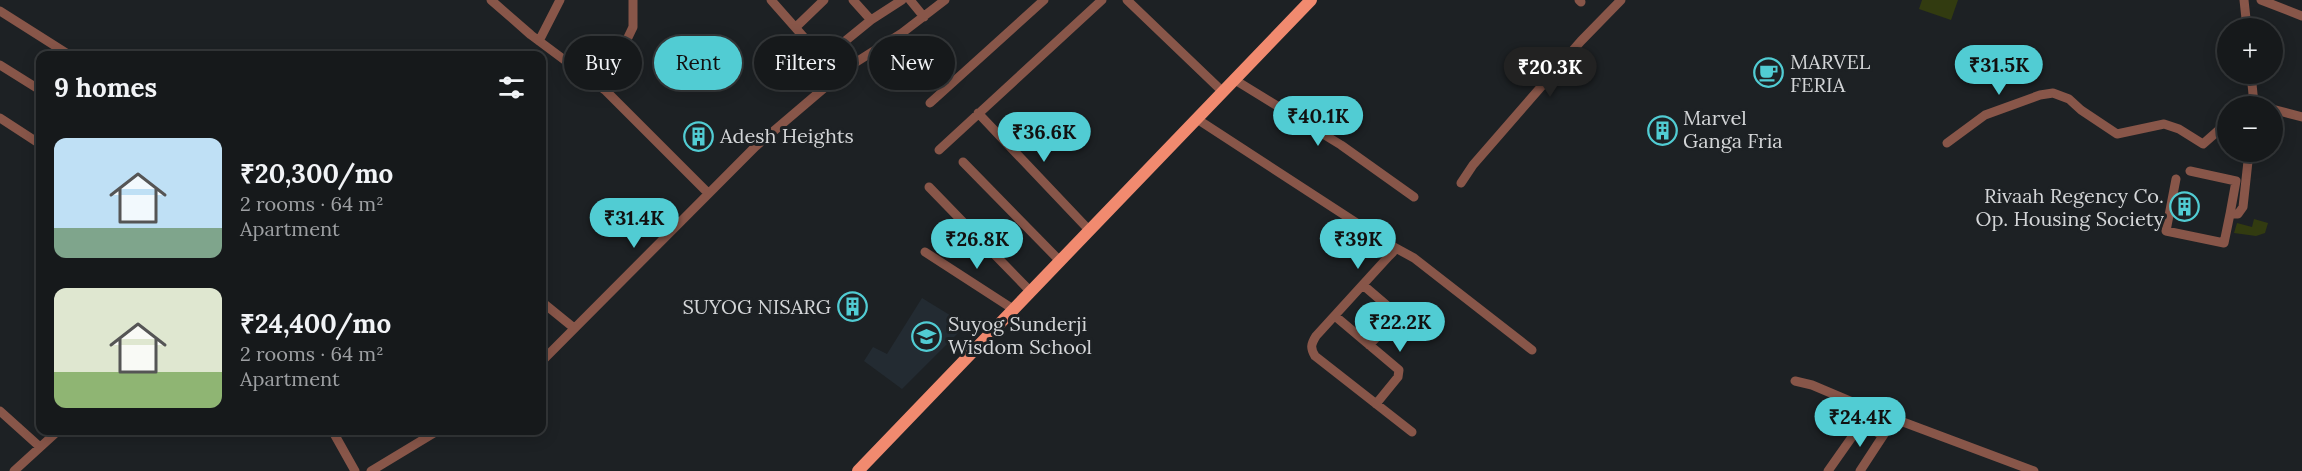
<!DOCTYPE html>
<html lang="en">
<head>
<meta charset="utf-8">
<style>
	:root { --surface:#16191b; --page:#1f2224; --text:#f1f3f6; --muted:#9ea0a3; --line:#35383a; --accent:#51ccd3 }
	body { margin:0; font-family:Lora,serif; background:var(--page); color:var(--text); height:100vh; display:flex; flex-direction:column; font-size:22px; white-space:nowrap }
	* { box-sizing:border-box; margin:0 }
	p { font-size:20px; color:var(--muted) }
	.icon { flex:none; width:33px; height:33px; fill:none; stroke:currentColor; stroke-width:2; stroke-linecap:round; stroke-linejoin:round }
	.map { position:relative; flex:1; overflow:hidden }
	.sheet { position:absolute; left:36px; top:51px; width:510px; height:384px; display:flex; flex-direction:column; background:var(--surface); border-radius:12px; box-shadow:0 3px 15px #0003,0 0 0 2px var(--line) }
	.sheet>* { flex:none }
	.top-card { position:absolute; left:564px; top:36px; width:570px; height:54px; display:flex; gap:12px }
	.controls { position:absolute; left:2217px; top:18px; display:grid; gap:12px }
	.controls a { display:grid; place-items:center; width:66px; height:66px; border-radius:50%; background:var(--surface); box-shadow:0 3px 15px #0003,0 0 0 2px var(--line); font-size:30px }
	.price { position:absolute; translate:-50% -51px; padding:0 14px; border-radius:21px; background:var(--accent); color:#111; font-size:20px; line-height:39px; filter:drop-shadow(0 2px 3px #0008) }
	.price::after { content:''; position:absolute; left:50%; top:36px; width:18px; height:14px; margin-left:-9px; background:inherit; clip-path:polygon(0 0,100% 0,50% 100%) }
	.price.current { background:#222; color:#fff }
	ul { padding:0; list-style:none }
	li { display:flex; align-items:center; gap:18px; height:150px; padding:0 18px }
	li span { display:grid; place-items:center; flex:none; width:168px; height:120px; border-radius:12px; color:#555 }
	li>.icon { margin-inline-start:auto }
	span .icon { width:72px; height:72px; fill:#fffc; stroke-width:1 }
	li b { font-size:26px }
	h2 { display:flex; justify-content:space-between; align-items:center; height:72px; padding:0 18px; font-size:26px }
	.chip { padding:0 21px; border-radius:27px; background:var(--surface); box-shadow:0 3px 15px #0003,0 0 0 2px var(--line); font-size:21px; line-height:54px }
	.chip.current { background:var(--accent); color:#111 }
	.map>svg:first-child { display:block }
	.built { fill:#232b32 }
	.green { fill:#323b10 }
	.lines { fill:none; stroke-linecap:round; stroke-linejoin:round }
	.minor { stroke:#885649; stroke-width:9 }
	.major { stroke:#f18a6f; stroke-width:12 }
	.labels { text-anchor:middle; stroke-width:6; stroke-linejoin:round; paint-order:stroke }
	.poi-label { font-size:20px; fill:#d3d5d7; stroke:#1d2124; text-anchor:start }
</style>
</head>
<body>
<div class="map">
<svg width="2302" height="471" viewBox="0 0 2302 471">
	<rect width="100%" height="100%" fill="#1d2124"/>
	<path class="built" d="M922 298 966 325 902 389 864 361 873 347 887 354Z"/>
	<path class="green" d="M1922 0H1958L1951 20 1919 9Z
		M2254 219 2268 223 2265 233 2256 236 2234 233 2237 223 2252 227Z"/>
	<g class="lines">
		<path class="minor" d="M491 0 531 35 606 91 708 193
			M771 0 816 51 828 55 871 20 902 0
			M853 0 871 20
			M910 0 924 17
			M1127 0 1223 92
			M1579 0 1581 2
			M2244 0 2247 28
			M2261 0 2302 16
			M0 11 71 56
			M796 27 824 0
			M539 41 560 0
			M0 65 40 90
			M1235 80 1341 145 1414 197
			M606 91 607 81 633 27V0
			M930 103 1044 0
			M2243 106 2248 102 2254 104 2251 74
			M2272 109 2302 117
			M978 113 1090 231
			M0 118 40 144
			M1197 119 1392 246 1393 252 1389 256 1316 336C1311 344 1310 348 1315 356L1412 432
			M1947 143 1985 115 2040 95 2053 93 2069 99 2081 110 2117 134 2164 124 2179 129 2203 144 2228 122
			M939 150 1102 0
			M963 162 1060 261
			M2190 171 2236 181 2230 214
			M2176 179 2166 231 2224 243 2230 214H2238L2243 207 2249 152
			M1461 183 1473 165 1581 41 1621 0
			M929 187 1030 291
			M1392 246 1414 258 1532 350
			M925 252 1013 309
			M1363 285 1419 333
			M542 302 574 328
			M1335 316 1399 370 1398 377 1376 404
			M1369 345 1398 315
			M542 361 755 147 850 66 902 33 945 0
			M1795 381 1812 385 1871 410 2034 471
			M0 411 40 447
			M1861 423 1883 436
			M332 430 355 471
			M14 471 59 430
			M371 471 439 430
			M1828 471 1871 410
			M1860 471 1894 419"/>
		<path class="major" d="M858 471 1311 0"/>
	</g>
	<defs>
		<symbol id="cafe-ring" viewBox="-11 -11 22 22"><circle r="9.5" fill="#1d2124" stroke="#51ccd3" stroke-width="1.5"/><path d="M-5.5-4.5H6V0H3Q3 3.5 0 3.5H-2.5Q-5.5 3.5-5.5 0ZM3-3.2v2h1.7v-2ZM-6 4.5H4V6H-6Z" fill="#51ccd3"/></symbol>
		<symbol id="building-ring" viewBox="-11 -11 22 22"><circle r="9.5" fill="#1d2124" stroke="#51ccd3" stroke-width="1.5"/><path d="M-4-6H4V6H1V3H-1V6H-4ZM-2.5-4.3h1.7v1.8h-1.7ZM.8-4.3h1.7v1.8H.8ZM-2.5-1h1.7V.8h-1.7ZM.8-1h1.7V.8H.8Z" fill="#51ccd3"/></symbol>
		<symbol id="school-ring" viewBox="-11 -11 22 22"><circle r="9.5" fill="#1d2124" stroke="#51ccd3" stroke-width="1.5"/><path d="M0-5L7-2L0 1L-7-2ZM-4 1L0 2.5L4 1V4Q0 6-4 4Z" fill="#51ccd3"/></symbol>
	</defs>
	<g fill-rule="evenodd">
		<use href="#cafe-ring" x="1752" y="56" width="33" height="33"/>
		<use href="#building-ring" x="1646" y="114" width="33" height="33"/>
		<use href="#building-ring" x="682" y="120" width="33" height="33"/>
		<use href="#building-ring" x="2168" y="190" width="33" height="33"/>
		<use href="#building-ring" x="836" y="290" width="33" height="33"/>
		<use href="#school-ring" x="910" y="320" width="33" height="33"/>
	</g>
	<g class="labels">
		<g class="poi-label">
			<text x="1790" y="69">MARVEL<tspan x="1790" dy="23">FERIA</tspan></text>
			<text x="1683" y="125">Marvel<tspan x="1683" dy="23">Ganga Fria</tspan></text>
			<text x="720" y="143">Adesh Heights</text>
			<text x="2164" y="203" text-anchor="end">Rivaah Regency Co.<tspan x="2164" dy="23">Op. Housing Society</tspan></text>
			<text x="831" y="314" text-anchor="end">SUYOG NISARG</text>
			<text x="948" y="331">Suyog Sunderji<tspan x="948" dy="23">Wisdom School</tspan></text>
		</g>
	</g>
</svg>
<div class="controls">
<a>+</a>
<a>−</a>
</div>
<b class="price" style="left:1999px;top:96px">₹31.5K</b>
<b class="price current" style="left:1550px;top:98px">₹20.3K</b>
<b class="price" style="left:1318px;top:147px">₹40.1K</b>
<b class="price" style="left:1044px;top:163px">₹36.6K</b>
<b class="price" style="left:634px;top:249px">₹31.4K</b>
<b class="price" style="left:977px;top:270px">₹26.8K</b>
<b class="price" style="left:1358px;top:270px">₹39K</b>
<b class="price" style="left:1400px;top:353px">₹22.2K</b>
<b class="price" style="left:1860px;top:448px">₹24.4K</b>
<div class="top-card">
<a class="chip">Buy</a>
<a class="chip current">Rent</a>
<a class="chip">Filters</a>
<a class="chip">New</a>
</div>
<section class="sheet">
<h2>9 homes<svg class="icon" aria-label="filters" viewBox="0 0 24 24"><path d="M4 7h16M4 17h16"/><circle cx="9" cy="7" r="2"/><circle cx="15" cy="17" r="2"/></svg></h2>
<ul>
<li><span style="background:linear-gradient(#bfe0f5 75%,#7fa58c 0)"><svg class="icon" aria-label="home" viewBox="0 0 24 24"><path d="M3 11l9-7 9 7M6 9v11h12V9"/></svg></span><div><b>₹20,300/mo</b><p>2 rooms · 64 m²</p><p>Apartment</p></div></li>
<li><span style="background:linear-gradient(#dfe7d0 70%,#8fb573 0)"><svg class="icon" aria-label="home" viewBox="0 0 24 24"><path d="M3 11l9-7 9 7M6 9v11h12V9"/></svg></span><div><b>₹24,400/mo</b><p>2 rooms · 64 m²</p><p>Apartment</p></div></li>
</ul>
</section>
</div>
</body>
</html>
